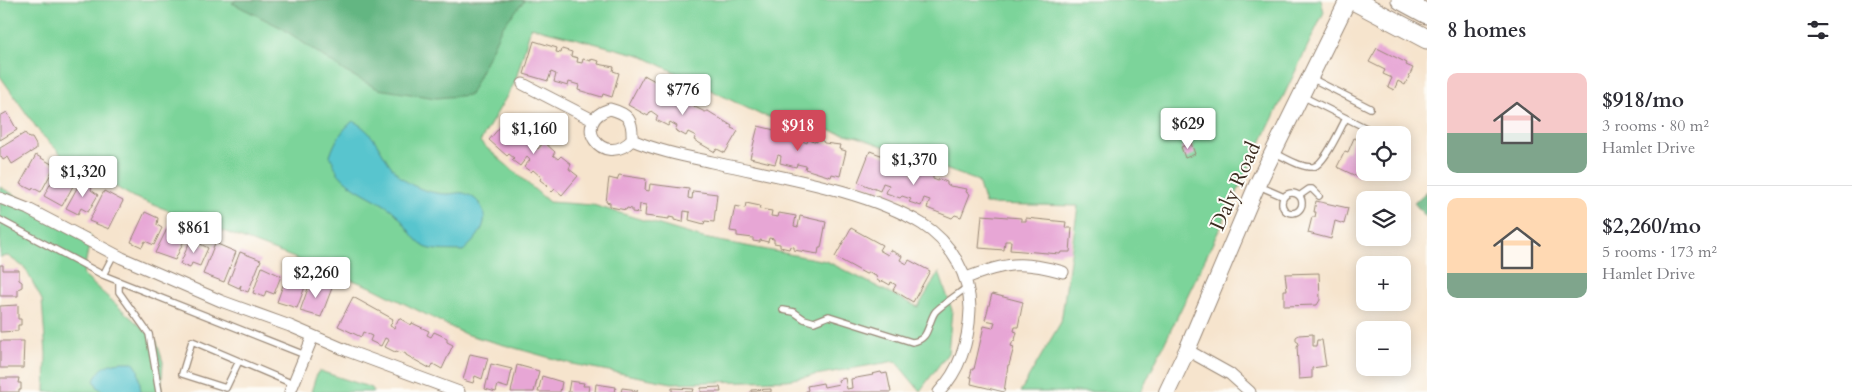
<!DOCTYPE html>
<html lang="en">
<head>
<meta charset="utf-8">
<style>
	:root { --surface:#fff; --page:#f2f2f3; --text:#2b2b33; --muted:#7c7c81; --line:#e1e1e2; --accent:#d1495b }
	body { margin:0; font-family:Cardo,serif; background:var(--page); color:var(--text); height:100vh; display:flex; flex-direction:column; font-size:19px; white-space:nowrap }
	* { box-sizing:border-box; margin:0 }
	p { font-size:16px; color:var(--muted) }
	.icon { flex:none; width:28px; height:28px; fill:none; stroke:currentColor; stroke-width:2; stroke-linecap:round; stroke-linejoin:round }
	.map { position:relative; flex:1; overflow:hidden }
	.details { display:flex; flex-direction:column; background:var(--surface); width:425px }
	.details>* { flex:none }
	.fabs { position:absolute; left:1356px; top:126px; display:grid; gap:10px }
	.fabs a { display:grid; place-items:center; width:55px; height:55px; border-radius:10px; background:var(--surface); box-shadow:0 2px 12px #0003; font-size:25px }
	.price { position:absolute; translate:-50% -42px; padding:0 11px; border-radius:5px; background:#fff; color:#222; font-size:16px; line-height:32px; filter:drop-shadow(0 1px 2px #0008) }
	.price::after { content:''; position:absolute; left:50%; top:30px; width:15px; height:11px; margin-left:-8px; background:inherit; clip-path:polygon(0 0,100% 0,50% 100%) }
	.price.active { background:var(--accent); color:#fff }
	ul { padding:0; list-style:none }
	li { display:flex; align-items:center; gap:15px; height:125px; padding:0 20px }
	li+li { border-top:1px solid var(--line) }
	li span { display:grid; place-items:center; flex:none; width:140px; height:100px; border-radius:10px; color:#555 }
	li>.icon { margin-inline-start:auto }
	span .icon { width:60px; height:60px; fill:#fffc; stroke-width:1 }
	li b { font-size:21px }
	h2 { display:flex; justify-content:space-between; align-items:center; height:60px; padding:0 20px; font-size:21px }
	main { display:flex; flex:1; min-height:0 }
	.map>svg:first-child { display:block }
	.green { fill:#7bd49a; stroke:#5b7f5c }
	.forest { fill:#64b682; stroke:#507050 }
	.water { fill:#58c5ce; stroke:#4a7876 }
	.building { fill:#e7a6d5 }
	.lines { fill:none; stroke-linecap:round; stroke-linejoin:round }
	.lane-casing { stroke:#988776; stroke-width:8 }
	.street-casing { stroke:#988776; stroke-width:13 }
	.secondary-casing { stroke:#988776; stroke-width:18 }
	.primary-casing { stroke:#988776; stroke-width:21 }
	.lane { stroke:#fff; stroke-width:5.5 }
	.street { stroke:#fff; stroke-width:11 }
	.secondary { stroke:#fff; stroke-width:16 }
	.primary { stroke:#fff; stroke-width:19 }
	.labels { text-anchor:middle; stroke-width:4; stroke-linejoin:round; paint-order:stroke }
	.street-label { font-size:21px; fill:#3b2a1e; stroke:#fdfcf7 }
</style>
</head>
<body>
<main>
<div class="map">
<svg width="1427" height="392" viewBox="0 0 1427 392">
	<rect width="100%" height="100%" fill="#fdfcf7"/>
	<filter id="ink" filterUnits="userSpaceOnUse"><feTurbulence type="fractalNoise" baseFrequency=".02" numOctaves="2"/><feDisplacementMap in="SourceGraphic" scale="10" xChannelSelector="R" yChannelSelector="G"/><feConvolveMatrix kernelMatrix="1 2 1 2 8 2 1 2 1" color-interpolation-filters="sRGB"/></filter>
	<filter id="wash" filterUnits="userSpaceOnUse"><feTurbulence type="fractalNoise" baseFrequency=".0096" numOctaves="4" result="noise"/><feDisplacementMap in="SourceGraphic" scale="20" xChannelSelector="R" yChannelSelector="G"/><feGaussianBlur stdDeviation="1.12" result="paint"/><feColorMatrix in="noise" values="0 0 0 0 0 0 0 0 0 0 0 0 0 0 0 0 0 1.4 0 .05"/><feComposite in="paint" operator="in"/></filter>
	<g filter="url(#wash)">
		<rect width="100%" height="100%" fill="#f6e4cd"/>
		<path class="green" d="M0 0H1321L1324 12 1141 392H1020L1061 322 1078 206 985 204 978 181 858 137 761 115 640 55 531 27 515 82 480 142 549 202 593 205 703 238 826 261 918 307 939 272 952 310 948 353 920 391 895 361 787 380 672 383 572 364 465 334 371 287 133 197 64 157 41 134 0 76Z
			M0 187 91 236 83 275 156 340 163 362 161 392H45L46 354 42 300 25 268 8 256 0 257Z
			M320 371 372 388 374 392H311L317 373Z"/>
		<path class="forest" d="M237 0H525L502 27 470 95 436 98 378 89 344 71 282 28 232 3Z
			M1427 191V218L1414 203Z"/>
		<path class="water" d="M353 121C380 135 380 159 402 178 413 188 433 194 448 194 453 194 459 192 463 193 469 194 476 199 479 203 493 221 477 239 463 251 452 250 435 252 425 247 412 240 404 220 392 210 375 197 351 190 338 173 335 168 333 161 330 156 335 141 341 131 353 121Z
			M121 362H133L138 369 141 392H105L98 388 94 380C102 366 106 364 121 362Z"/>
		<g id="blocks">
			<path class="building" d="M534 41 557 48 556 52 561 53 562 49 572 52 571 56 578 58 577 62 582 63 583 59 591 61V59L599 61 598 64 614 67 613 71 619 73 612 97 603 94 602 97 578 90 579 85 569 82 568 86 554 82 556 74 551 72 548 81 524 74Z
				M1377 48 1407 63 1406 65 1413 68 1405 85 1398 81 1394 90 1388 87 1392 78 1383 74 1385 70 1369 62Z
				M644 75 664 86 662 89 668 92 671 91 676 94V97L686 102H690L695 107 705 112 708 111 732 126 731 128 738 131 725 153 717 149 715 152 694 140 696 136 688 132 686 136 675 130 677 126 670 122 668 126 656 120 658 116 651 111 648 116 628 105Z
				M7 112 17 130 0 140V116Z
				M511 114 540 139 534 146 538 149 544 142 555 152 553 155 558 159 561 156 571 164 569 169 578 176 562 195 555 189 552 192 547 187 548 186 540 180 541 177 533 170 531 172 524 167 530 160 527 157 520 166 512 160 514 158 509 154 507 156 489 140Z
				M758 126 783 132V135L787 136 788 132 796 134V137L803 139 802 141 807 143 808 139 817 142V139L823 141 824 143 840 145 839 149 846 151 840 176 832 174 831 177 805 169 806 166 797 164 796 167 780 163 781 156 778 155 775 164 750 158Z
				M25 133 29 138H32L36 145V149L12 164 8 157 3 160 0 155V148Z
				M1354 138 1365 143V164L1358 177 1337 167 1345 151 1348 152Z
				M1191 143 1195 154 1185 158 1181 147Z
				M870 151 894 160 892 164 896 166V164L913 170 911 173 916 175 918 170 933 176V179L938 181 939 179 947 182V184L950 186 967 189 966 192 970 194 961 217 955 215 952 218 927 208 930 200 924 198 921 206 909 202 911 199 902 196 900 198 886 193 889 185 883 183 880 191 858 182Z
				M36 155 55 166 41 192 33 188 32 190 20 184Z
				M59 167 78 177 62 206 44 196Z
				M619 175 646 179 645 190 649 191 650 184 689 189 688 198 692 199 693 191 717 194 714 222 705 221 704 224 689 220 690 212 684 211 683 222 674 220V218L669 217V219L645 216 646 205 640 204 639 213 632 212V209L627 208 626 210 610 207V203L606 202 609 178 617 180Z
				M82 179 93 183 91 190 98 195 88 212 81 208 78 214 66 208Z
				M104 191 123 201 109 229 89 221Z
				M1316 201 1348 208 1344 224 1335 221 1331 239 1308 233 1312 217H1315L1316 212H1314Z
				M746 203 760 206 759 209 772 211 771 216 778 217 779 213 796 216 794 226 798 227 800 216 826 222 821 248H819L818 254 794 250V247L790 246 789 249 780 247V244L774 243V239L769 238 768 242 760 240V242L753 241V238L737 236V232L730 231 735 206 745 208Z
				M145 212 158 218 157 225 162 228 154 245 145 241 142 247 131 242Z
				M982 215 1021 218V221H1026V218L1066 222 1065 228H1072L1070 252H1061L1060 254 1010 250 1011 241H1005L1004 250 979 248Z
				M173 217 189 225 186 231 188 232 175 260 155 253Z
				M851 228 882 245 879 250 888 255 890 250 902 256 900 260 907 264 909 260 930 271 913 302 893 290 896 285 891 282 890 285 883 281 880 282 877 280 876 276 869 273 866 274 835 257Z
				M191 239 208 248 200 266 192 263 190 268 180 264Z
				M215 243 236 252 224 282 203 274Z
				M240 252 261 260 248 292 240 289 241 285 239 288 228 283Z
				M0 265H3V270H19V280L22 282V287L18 289V296H0Z
				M262 267 281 276 274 294 266 291 264 297 253 293Z
				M288 271 308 279 297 308 277 302Z
				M1319 273 1320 300 1317 305 1284 306V290H1287L1285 274Z
				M311 280 332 288 321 317 300 311Z
				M992 294 1023 302 1018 327H1015L1014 331 1017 332 1015 340 1013 341 1011 346 1014 347 1009 365H1008L1004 392 971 384 972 377H970L972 369H974L984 326 993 328 995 322 985 320Z
				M353 297 393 319 390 326 394 328 399 318 411 325 412 323 429 331 427 335 431 337 434 332 447 338V342L453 345 442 369 433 364 431 369 406 355V354L402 352 401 353 396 351 395 352 385 347 389 340 385 338 381 346 370 341 372 336 363 332 361 337 338 326Z
				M18 305V319H21V325H18V331L0 332V306Z
				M1313 334V346H1316L1317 340H1322L1326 366 1312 368V378L1299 379 1297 346 1299 343 1296 341V337L1299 335Z
				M0 341H24L23 368H0Z
				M470 354 488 358 482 379 475 376 473 383 463 380Z
				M491 364 512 369 508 388 498 385 496 392 485 389Z
				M517 365 539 371 534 392H511Z
				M881 372 882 374 887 373 891 392H805L808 390 807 386 823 383 824 387 839 384 838 380 845 378 847 389 852 388 851 379 873 375 872 374Z
				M542 376 562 382 560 392H538Z
				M0 378H19L18 383H21V390H19V392H0Z
				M570 381 584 383 583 386H589L588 392H568Z
				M596 384 616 387 615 392H595Z
				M720 387 721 392H701V388Z
				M622 388 638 390 637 392H621Z
				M672 388 694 389 693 392H672Z
				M771 389V392H751V390Z"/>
		</g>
	</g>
	<g filter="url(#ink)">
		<use href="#blocks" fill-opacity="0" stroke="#988776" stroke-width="1"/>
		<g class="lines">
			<defs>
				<path id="lane" d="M1311 78 1370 108
					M1302 96 1372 131
					M1275 153C1286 158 1301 168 1313 167 1324 165 1341 128 1346 118
					M1259 186 1284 197
					M1282 203a10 10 0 1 1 20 0a10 10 0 1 1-20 0Z
					M1299 196 1309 189H1312L1319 196
					M0 220 103 275
					M114 254 103 275 305 355
					M119 282V292L149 334 159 392
					M783 310 794 312 804 319 814 322 829 316 912 342C930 340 927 324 935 312 940 306 960 293 967 287
					M239 361 226 388 182 374 192 341 293 384"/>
				<path id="street" d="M523 84 593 120
					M610 109C629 114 633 120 632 140 602 170 570 121 610 109Z
					M632 140C658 151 684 156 712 162 778 177 864 189 922 224 951 242 970 276 970 309 969 341 961 369 939 392
					M0 198 28 209 122 258 221 301 290 326 348 351 459 392
					M966 278C1005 263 1022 260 1063 272
					M1187 350 1230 374 1250 392
					M290 392 313 336"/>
				<path id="secondary" d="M1167 392 1187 350 1257 185 1348 0"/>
				<path id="primary" d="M1353 0 1427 39
					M1401 0 1427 14"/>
			</defs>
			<use href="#lane" class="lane-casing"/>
			<use href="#street" class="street-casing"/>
			<use href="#secondary" class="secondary-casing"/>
			<use href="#primary" class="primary-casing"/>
			<use href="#lane" class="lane"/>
			<use href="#street" class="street"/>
			<use href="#secondary" class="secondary"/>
			<use href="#primary" class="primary"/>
		</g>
	</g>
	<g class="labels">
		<g class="street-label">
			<text transform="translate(1235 186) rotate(-66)" y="7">Daly Road</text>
		</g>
	</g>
</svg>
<div class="fabs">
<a><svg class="icon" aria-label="locate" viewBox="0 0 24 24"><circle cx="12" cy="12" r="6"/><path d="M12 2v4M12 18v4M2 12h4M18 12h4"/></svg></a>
<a><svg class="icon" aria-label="layers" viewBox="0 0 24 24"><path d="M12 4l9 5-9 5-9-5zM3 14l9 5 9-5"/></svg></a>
<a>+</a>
<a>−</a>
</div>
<b class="price" style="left:683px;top:116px">$776</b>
<b class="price" style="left:1188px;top:150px">$629</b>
<b class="price active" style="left:798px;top:152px">$918</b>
<b class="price" style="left:534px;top:155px">$1,160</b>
<b class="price" style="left:914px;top:186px">$1,370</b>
<b class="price" style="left:83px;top:198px">$1,320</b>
<b class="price" style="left:194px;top:254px">$861</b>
<b class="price" style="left:316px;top:299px">$2,260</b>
</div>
<section class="details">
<h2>8 homes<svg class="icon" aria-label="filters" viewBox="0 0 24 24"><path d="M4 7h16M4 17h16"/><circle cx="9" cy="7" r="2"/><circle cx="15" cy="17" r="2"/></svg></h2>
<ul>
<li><span style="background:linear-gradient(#f6c9c9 60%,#7fa58c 0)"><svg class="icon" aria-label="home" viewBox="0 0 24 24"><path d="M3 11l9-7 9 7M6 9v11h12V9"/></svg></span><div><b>$918/mo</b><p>3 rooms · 80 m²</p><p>Hamlet Drive</p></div></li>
<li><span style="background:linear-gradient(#ffd9b3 75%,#7fa58c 0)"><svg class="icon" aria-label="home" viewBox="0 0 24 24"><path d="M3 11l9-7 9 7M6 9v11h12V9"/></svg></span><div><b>$2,260/mo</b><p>5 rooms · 173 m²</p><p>Hamlet Drive</p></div></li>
</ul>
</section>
</main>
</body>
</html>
